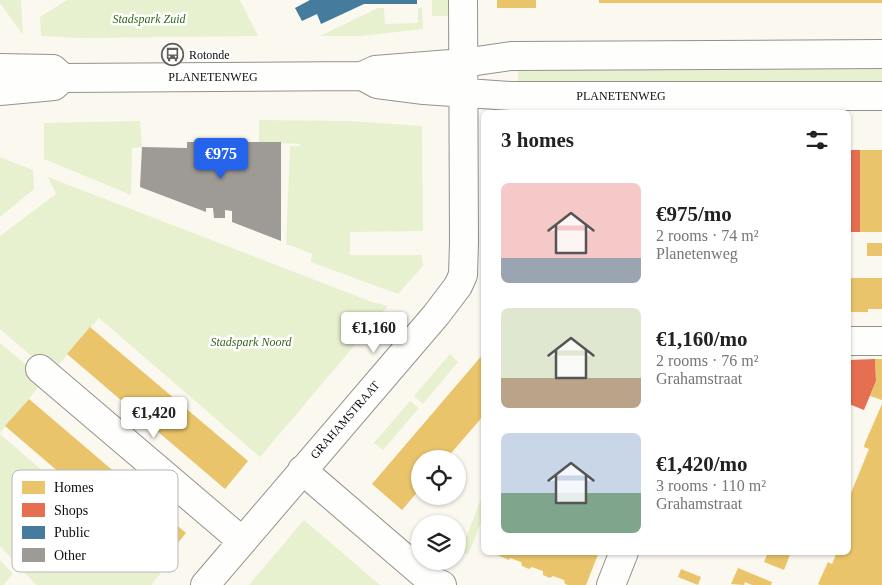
<!DOCTYPE html>
<html lang="en">
<head>
<meta charset="utf-8">
<style>
	:root { --surface:#fff; --page:#f2f2f2; --text:#222; --muted:#767676; --accent:#2563eb }
	body { margin:0; font-family:Georgia,serif; background:var(--page); color:var(--text); height:100vh; display:flex; flex-direction:column; font-size:19px; white-space:nowrap }
	* { box-sizing:border-box; margin:0 }
	p { font-size:16px; color:var(--muted) }
	.icon { flex:none; width:28px; height:28px; fill:none; stroke:currentColor; stroke-width:2; stroke-linecap:round; stroke-linejoin:round }
	.map { position:relative; flex:1; overflow:hidden }
	.panel { position:absolute; left:481px; top:110px; width:370px; height:445px; display:flex; flex-direction:column; background:var(--surface); border-radius:8px; box-shadow:0 1px 4px #0004 }
	.panel>* { flex:none }
	.tools { position:absolute; left:411px; top:450px; display:grid; gap:10px }
	.tools a { display:grid; place-items:center; width:55px; height:55px; border-radius:50%; background:var(--surface); box-shadow:0 1px 4px #0004; font-size:25px }
	.price { position:absolute; translate:-50% -42px; padding:0 11px; border-radius:5px; background:#fff; color:#222; font-size:16px; line-height:32px; filter:drop-shadow(0 1px 2px #0008) }
	.price::after { content:''; position:absolute; left:50%; top:30px; width:15px; height:11px; margin-left:-8px; background:inherit; clip-path:polygon(0 0,100% 0,50% 100%) }
	.price.current { background:var(--accent); color:#fff }
	ul { padding:0; list-style:none }
	li { display:flex; align-items:center; gap:15px; height:125px; padding:0 20px }
	li span { display:grid; place-items:center; flex:none; width:140px; height:100px; border-radius:8px; color:#555 }
	li>.icon { margin-inline-start:auto }
	span .icon { width:60px; height:60px; fill:#fffc; stroke-width:1 }
	li b { font-size:21px }
	h2 { display:flex; justify-content:space-between; align-items:center; height:60px; padding:0 20px; font-size:21px }
	.map>svg:first-child { display:block }
	.green { fill:#e7f1cf }
	.homes { fill:#e9c46a }
	.shops { fill:#e76f51 }
	.public { fill:#457b9d }
	.building { fill:#9e9a96 }
	.lines { fill:none; stroke-linecap:round; stroke-linejoin:round }
	.minor-casing { stroke:#94928f; stroke-width:30 }
	.minor { stroke:#fefefd; stroke-width:28 }
	.labels { text-anchor:middle; stroke-width:5; stroke-linejoin:round; paint-order:stroke }
	.park-label { font-size:12px; font-style:italic; fill:#32671a; stroke:#fff }
	.poi-label { font-size:12px; fill:#0c0c0c; stroke:#fff; text-anchor:start }
	.street-label { font-size:12px; fill:#0c0c0c; stroke:#fff }
	.key { fill:#fff; stroke:#b6b6b6; stroke-width:1 }
	.key-label { font-size:14px; fill:#0c0c0c }
</style>
</head>
<body>
<div class="map">
<svg width="882" height="585" viewBox="0 0 882 585">
	<rect width="100%" height="100%" fill="#fbf8f0"/>
	<path class="green" d="M0 0H21L23 35 0 3Z
		M67 0H240L258 36 83 38 41 36 40 17Z
		M432 0H452V16H432Z
		M378 8H384L385 24 418 23V8H422L423 29 361 36H320Z
		M882 61V89L518 90V63Z
		M259 120 348 121 422 126 423 231 350 232V255H422L423 266 398 294 311 262 312 254 290 245H286L290 146H299L300 144 259 142Z
		M140 121 142 147 132 148 131 195 44 159V123Z
		M0 157 33 170 34 189 0 217Z
		M48 177 372 302 388 306 260 457 99 318 54 370 42 365 0 329V236L56 194Z
		M0 343 36 373 41 384 0 433Z
		M450 354 458 362 423 404 414 396Z
		M410 401 419 408 383 450 374 443Z
		M0 434 161 573 151 585H36L0 546Z
		M484 491V515L468 555 461 551Z
		M304 520 380 585H249Z
		M0 560 13 574 3 585H0Z"/>
	<path class="homes" d="M497 0H536V8H497Z
		M599 0H882V3H599Z
		M860 150H882V232H860Z
		M867 243H882V256H867Z
		M849 278H882V309H868V312H849Z
		M90 327 248 461 225 489 67 354Z
		M484 353V415L446 459H420V489L402 510 372 484Z
		M875 359H882V400L870 396 876 381Z
		M29 399 186 533 163 561 5 426Z
		M882 404V585H820L818 584 828 562 832 564 837 552H849V498L869 449 864 447 865 443Z
		M491 552H599L586 585H568L565 584 564 580 553 576 550 578 543 575V571L540 570 532 567 529 569 522 566 521 562 518 561 510 558 509 560Z
		M768 552H791L784 570 764 562Z
		M738 568 772 582 771 585H752L745 582 744 585 731 584Z
		M681 569 701 577 698 585 678 577Z"/>
	<path class="shops" d="M849 150H860V232H849Z
		M875 359 876 381 864 410 849 404V360Z"/>
	<path class="public" d="M310 0H417V4H364L321 24 317 14 302 21 295 8Z"/>
	<path class="building" d="M187 142H281V241L232 222V211L225 210V218H214L213 208H206V212L140 187 142 147 187 148Z"/>
	<g class="lines">
		<defs>
			<path id="minor" d="M0 68 53 69 63 78 362 76 375 70 463 63 511 56 882 54
				M366 78 377 84 424 90 511 96H882
				M0 91 54 86 63 78
				M849 341H882
				M40 369 242 541
				M302 470 430 580 442 585
				M205 585 436 315 458 286 463 275 464 242 463 0
				M611 585 624 552"/>
		</defs>
		<use href="#minor" class="minor-casing"/>
		<use href="#minor" class="minor"/>
	</g>
	<defs>
		<symbol id="bus-ring" viewBox="-11 -11 22 22"><circle r="9.5" fill="#fff" stroke="#605f5c" stroke-width="1.5"/><path d="M-5-6H5V4H4V6H2V4H-2V6H-4V4H-5ZM-3.5-4V0h7V-4ZM-3.5 1.2v1.5H-2V1.2ZM2 1.2v1.5H3.5V1.2Z" fill="#605f5c"/></symbol>
	</defs>
	<g fill-rule="evenodd">
		<use href="#bus-ring" x="160" y="42" width="25" height="25"/>
	</g>
	<g class="labels">
		<g class="park-label">
			<text x="149" y="23">Stadspark Zuid</text>
			<text x="251" y="346">Stadspark Noord</text>
		</g>
		<g class="poi-label">
			<text x="189" y="59">Rotonde</text>
		</g>
		<g class="street-label">
			<text x="213" y="81">PLANETENWEG</text>
			<text x="621" y="100">PLANETENWEG</text>
			<text transform="translate(345 420) rotate(-49)" y="4">GRAHAMSTRAAT</text>
		</g>
	</g>
	<rect x="12" y="470" width="166" height="102" rx="8" class="key"/>
	<rect x="22" y="481" width="23" height="13" fill="#e9c46a"/>
	<rect x="22" y="503" width="23" height="14" fill="#e76f51"/>
	<rect x="22" y="526" width="23" height="13" fill="#457b9d"/>
	<rect x="22" y="548" width="23" height="14" fill="#9e9a96"/>
	<g class="key-label">
		<text x="54" y="492">Homes</text>
		<text x="54" y="515">Shops</text>
		<text x="54" y="537">Public</text>
		<text x="54" y="560">Other</text>
	</g>
</svg>
<div class="tools">
<a><svg class="icon" aria-label="locate" viewBox="0 0 24 24"><circle cx="12" cy="12" r="6"/><path d="M12 2v4M12 18v4M2 12h4M18 12h4"/></svg></a>
<a><svg class="icon" aria-label="layers" viewBox="0 0 24 24"><path d="M12 4l9 5-9 5-9-5zM3 14l9 5 9-5"/></svg></a>
</div>
<b class="price current" style="left:221px;top:180px">€975</b>
<b class="price" style="left:374px;top:354px">€1,160</b>
<b class="price" style="left:154px;top:439px">€1,420</b>
<section class="panel">
<h2>3 homes<svg class="icon" aria-label="filters" viewBox="0 0 24 24"><path d="M4 7h16M4 17h16"/><circle cx="9" cy="7" r="2"/><circle cx="15" cy="17" r="2"/></svg></h2>
<ul>
<li><span style="background:linear-gradient(#f6c9c9 75%,#9aa5b1 0)"><svg class="icon" aria-label="home" viewBox="0 0 24 24"><path d="M3 11l9-7 9 7M6 9v11h12V9"/></svg></span><div><b>€975/mo</b><p>2 rooms · 74 m²</p><p>Planetenweg</p></div></li>
<li><span style="background:linear-gradient(#dfe7d0 70%,#b9a48a 0)"><svg class="icon" aria-label="home" viewBox="0 0 24 24"><path d="M3 11l9-7 9 7M6 9v11h12V9"/></svg></span><div><b>€1,160/mo</b><p>2 rooms · 76 m²</p><p>Grahamstraat</p></div></li>
<li><span style="background:linear-gradient(#c9d6e8 60%,#7fa58c 0)"><svg class="icon" aria-label="home" viewBox="0 0 24 24"><path d="M3 11l9-7 9 7M6 9v11h12V9"/></svg></span><div><b>€1,420/mo</b><p>3 rooms · 110 m²</p><p>Grahamstraat</p></div></li>
</ul>
</section>
</div>
</body>
</html>
